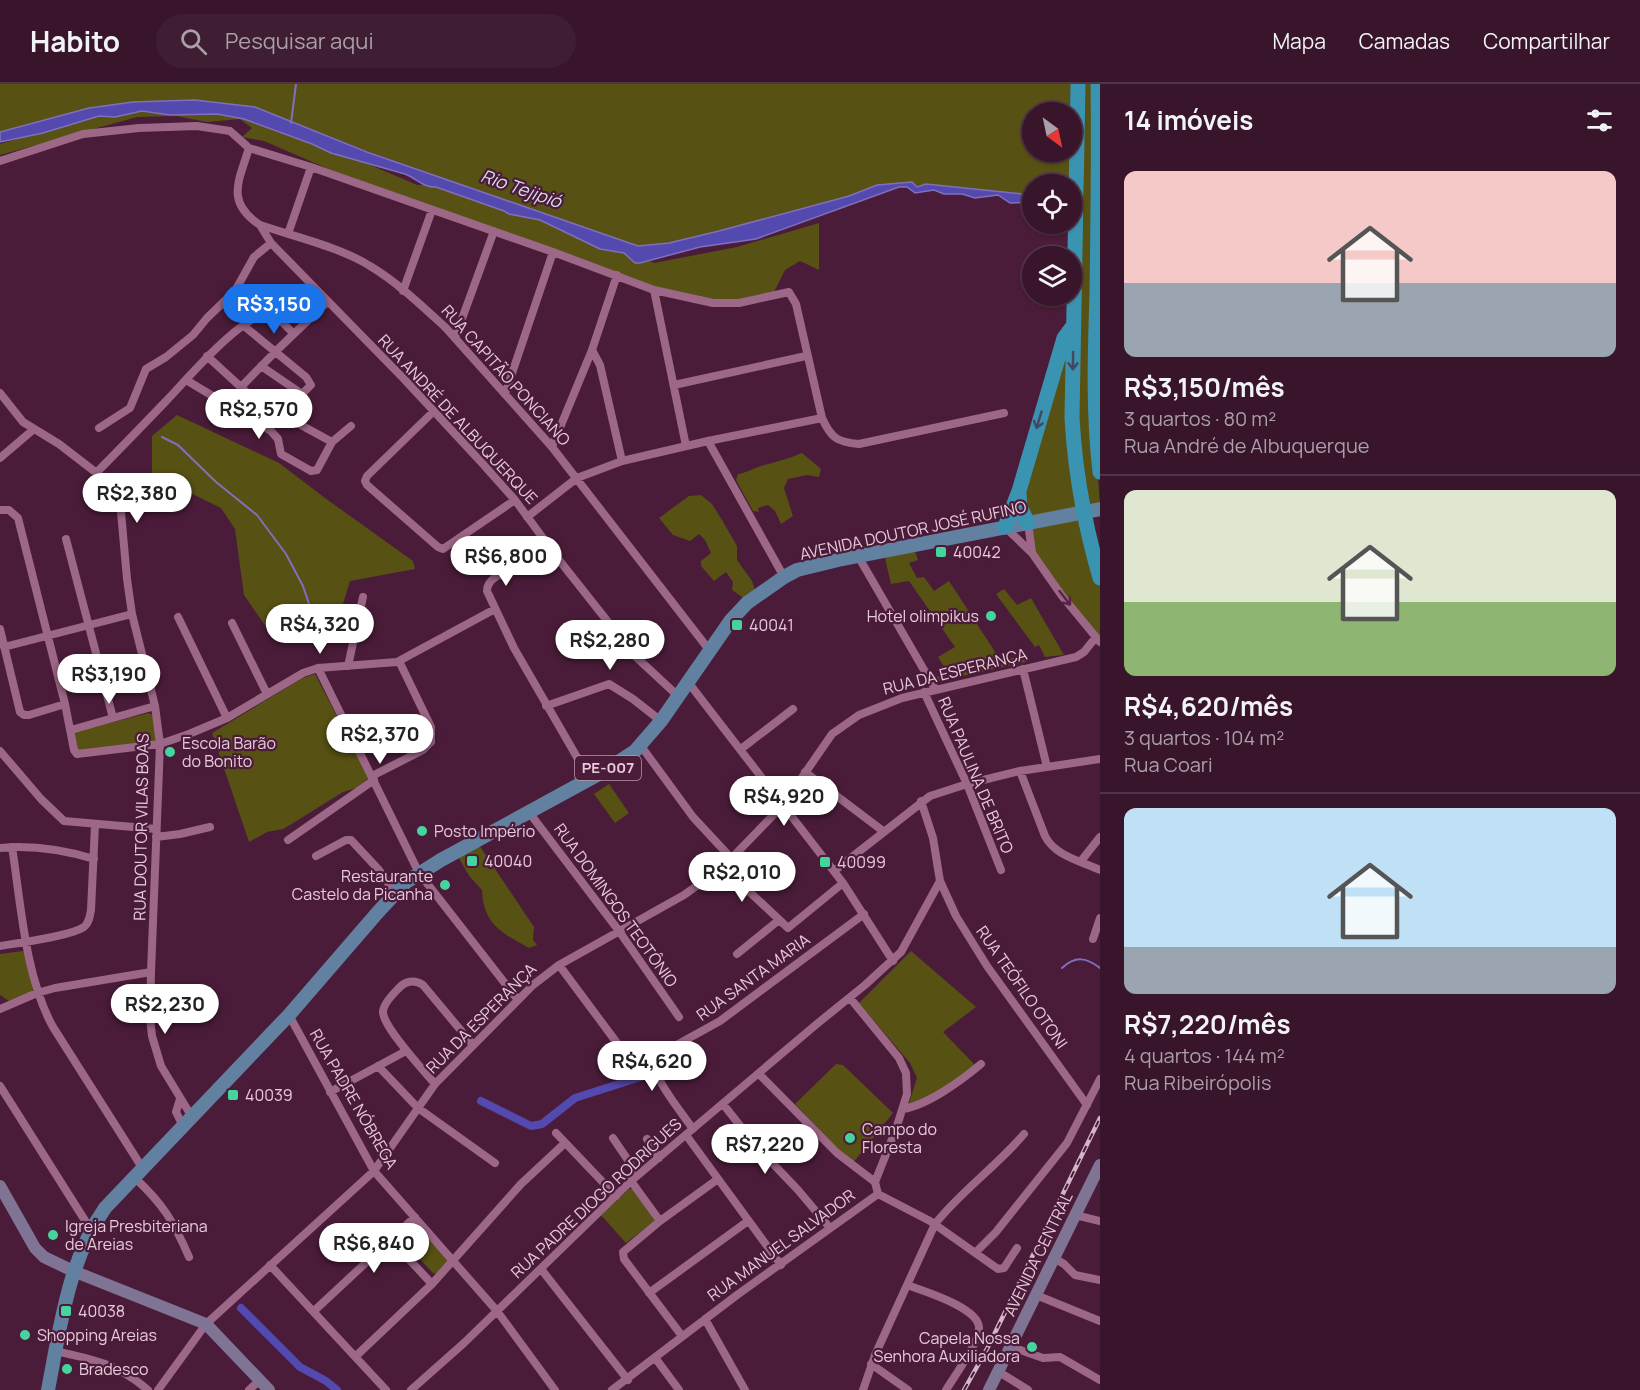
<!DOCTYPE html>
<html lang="pt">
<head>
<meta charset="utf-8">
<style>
	:root { --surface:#38152b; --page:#3f1e33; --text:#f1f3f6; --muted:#ab9fa9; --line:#523447; --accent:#1a73e8 }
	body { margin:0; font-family:Manrope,sans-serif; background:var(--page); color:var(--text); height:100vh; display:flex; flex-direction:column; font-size:22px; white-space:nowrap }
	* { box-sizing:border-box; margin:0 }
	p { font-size:20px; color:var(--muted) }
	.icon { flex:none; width:33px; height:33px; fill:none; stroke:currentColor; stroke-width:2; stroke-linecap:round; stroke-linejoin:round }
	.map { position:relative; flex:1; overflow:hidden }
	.side { display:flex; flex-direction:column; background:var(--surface); width:540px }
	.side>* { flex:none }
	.needle { width:39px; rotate:147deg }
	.buttons { position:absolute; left:1022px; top:18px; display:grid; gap:12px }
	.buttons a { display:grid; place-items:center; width:60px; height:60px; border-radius:50%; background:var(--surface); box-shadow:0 2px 4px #0004,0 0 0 2px var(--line); font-size:30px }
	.price { position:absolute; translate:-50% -51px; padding:0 14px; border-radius:21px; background:#fff; color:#222; font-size:20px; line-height:39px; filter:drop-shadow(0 2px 3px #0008) }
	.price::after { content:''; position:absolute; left:50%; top:36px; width:18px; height:14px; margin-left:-9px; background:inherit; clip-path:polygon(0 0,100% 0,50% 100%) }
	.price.current { background:var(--accent); color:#fff }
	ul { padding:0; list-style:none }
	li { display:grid; align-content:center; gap:12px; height:318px; padding:0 24px }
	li+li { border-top:2px solid var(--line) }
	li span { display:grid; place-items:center; height:186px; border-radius:12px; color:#555 }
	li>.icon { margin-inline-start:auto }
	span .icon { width:108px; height:108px; fill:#fffc; stroke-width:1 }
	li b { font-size:26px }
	h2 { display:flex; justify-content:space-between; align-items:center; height:72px; padding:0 24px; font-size:26px }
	header { display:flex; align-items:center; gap:36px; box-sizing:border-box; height:84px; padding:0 30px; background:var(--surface); border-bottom:2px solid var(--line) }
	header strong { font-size:28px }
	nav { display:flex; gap:33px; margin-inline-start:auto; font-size:21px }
	.search { width:420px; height:54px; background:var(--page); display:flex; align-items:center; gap:15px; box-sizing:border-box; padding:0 21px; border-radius:33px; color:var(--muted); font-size:22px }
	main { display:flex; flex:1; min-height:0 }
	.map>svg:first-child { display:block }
	.green { fill:#575114 }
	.water { fill:#5449af; stroke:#8070bc; stroke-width:1.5 }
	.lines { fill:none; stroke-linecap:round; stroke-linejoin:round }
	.stream { stroke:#8070bc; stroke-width:2 }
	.canal { stroke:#5449af; stroke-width:8 }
	.street { stroke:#9d6787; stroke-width:8 }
	.secondary { stroke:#7f7494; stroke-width:12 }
	.primary { stroke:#6281a0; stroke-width:14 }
	.highway { stroke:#3a93b1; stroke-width:15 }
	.rail-casing { stroke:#d4b4c5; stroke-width:4.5 }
	.rail { stroke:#4a1c39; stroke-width:2; stroke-dasharray:7; stroke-linecap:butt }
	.oneway { stroke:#444663 }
	.oneway2 { stroke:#562745 }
	.poi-dot { fill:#46d49e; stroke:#4a1c39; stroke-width:2 }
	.labels { text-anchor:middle; stroke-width:4.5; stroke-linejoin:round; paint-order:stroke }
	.shield { fill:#4a1c39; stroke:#b996aa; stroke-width:1.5 }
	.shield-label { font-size:15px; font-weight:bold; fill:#e8cada }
	.street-label { font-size:16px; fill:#e8cada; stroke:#4a1c39 }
	.poi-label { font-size:16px; fill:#e8cada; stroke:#4a1c39; text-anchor:start }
	.water-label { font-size:18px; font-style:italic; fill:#d8d9f4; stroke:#4a1c39 }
</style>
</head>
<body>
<header>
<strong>Habito</strong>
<div class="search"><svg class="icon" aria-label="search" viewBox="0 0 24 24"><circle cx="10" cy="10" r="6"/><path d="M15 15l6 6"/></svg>Pesquisar aqui</div>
<nav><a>Mapa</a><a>Camadas</a><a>Compartilhar</a></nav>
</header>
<main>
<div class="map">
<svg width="1100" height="1306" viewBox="0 0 1100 1306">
	<rect width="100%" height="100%" fill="#4a1c39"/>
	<path class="green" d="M0 0H1071L1070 28H1032V68H1070L1069 100H1032V111L926 100 917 103 912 98 878 101 849 112 719 147 669 159 638 162 367 67 255 23 195 16 133 18 89 24 0 48Z
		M1081 0H1094L1097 381 1100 422 1083 425 1077 396 1081 165 1084 117Z
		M206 23 310 55 417 101 436 100 553 138 654 179 737 163 819 139V186L800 177 785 186 774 208 755 216H697L527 162 331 86 264 57 242 53 252 44 240 35 207 38 176 32 137 33 0 71V60L119 25Z
		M1069 250 1080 427 1035 435 1022 424 1044 336Z
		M177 331 279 379 325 414 413 477 415 485 350 497 334 549 266 543 244 511 235 445 221 424 152 390V352Z
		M802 369 821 385 819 393 807 391 788 395 784 404 793 432 781 440 775 427 768 421 758 424 759 428 753 427 736 396 738 390C747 389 753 384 761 382 776 378 788 375 802 369Z
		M701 411 712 420 722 436 737 462V476L752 497 755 506 745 515 732 506 733 498 726 488 714 497 701 482V477L711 469 705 456 699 450 690 457 673 451 659 434 689 412Z
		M1080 433 1091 479 1100 502V556L1043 485 1030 459 1033 442Z
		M915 467 918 476 909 479 917 494 924 493 934 507 949 497 1001 577 1027 570 1030 577 935 598 934 594 948 589 938 573 955 563 909 497 891 500 884 470Z
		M1004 505 1017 521 1031 514 1064 571 1045 573 1039 561 1035 563 996 510Z
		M315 590 369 694 356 704 343 708 290 741 283 745 267 748 249 758 212 649 303 594Z
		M149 629 154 632 158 653 155 658 78 669 74 648Z
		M609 700 629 729 615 739 594 710Z
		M479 761 534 843 533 856 537 861 529 864C502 849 483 840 482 806L470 793 458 773Z
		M23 867 27 869 33 907 9 917 0 911V870Z
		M911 867 976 923 943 948 976 982 933 1012 908 1022 917 994 910 979 859 919Z
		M836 980 843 981 893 1029 852 1080 795 1020Z
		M629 1105H633L656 1136 626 1159 601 1131Z
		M414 1139H416L451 1174 438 1190 433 1189 403 1158V1150Z"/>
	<path class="water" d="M195 16 255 23 367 68 638 162 669 159 719 147 849 112 877 101 912 98 917 103 926 100 1032 111V118L1010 119 998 111 975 114 962 110H944L934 106 915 109 907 103H899L756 155 700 163 640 179H635L624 169 600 165 540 136 509 130 504 127 436 103C424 104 416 94 405 90L331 69 312 60 244 35 217 30 170 31 142 27 115 33 99 32 43 49 0 58V48L89 24 133 18Z"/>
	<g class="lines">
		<path class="stream" d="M291 39 296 0
			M162 353 178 361 216 398 257 431 286 470 303 502 310 523 334 549
			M1062 884C1075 872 1086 873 1100 884"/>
		<path class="canal" d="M481 1017 531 1042 542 1040 575 1014 650 990
			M241 1224 300 1283 326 1297 337 1306"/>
		<path class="street" d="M249 64C239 97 225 118 260 141 293 152 342 164 370 182 397 198 422 222 446 244L552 363 710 567
			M0 77 83 50 139 44 197 42 230 47 249 64 311 83 553 168 654 206 713 219H739L789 208 796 220 822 334C831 354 837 358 859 360L1004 329
			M260 141 271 159 404 295 482 379 515 416 559 476 635 572 678 612
			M288 150 311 83
			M654 206 686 362
			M403 207 432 126
			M244 242 306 293 311 301 302 310 261 282
			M455 254 494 147
			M592 266 600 281 622 377
			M207 272 255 316 332 358
			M186 296 271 347 278 355 281 370 311 387 317 386 332 358 351 342
			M674 301 806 272
			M241 303 275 268 327 218
			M0 309 23 338 59 360 107 397 116 410 121 428 127 495 132 530 155 622 160 660 151 888 150 934 152 952 161 982 192 1033
			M505 310 553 168
			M434 327 367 392 365 397 367 401 438 463 443 465 515 416
			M99 344 130 324 146 285 166 273 193 251 207 234 235 207 254 173 271 159
			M708 357 784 493
			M552 363 592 266 617 191
			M0 374 34 345
			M97 388C121 364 144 340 168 315 189 293 242 230 272 228L294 250
			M0 426H9L18 434 65 620 74 666 77 670 160 660 189 650 227 634 303 589 318 584 397 578 495 525
			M527 433 577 394 622 377 708 357 822 334
			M1028 439 1032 468
			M1005 443 1032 469 1062 512 1100 558
			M66 455 113 634
			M858 472 935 605
			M522 483C510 488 487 491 487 507L514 564 589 694
			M178 533 227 634
			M232 539 267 610
			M0 545 20 628 24 631H29L65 620
			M4 563 132 530
			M348 582 363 513
			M318 584 419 789 518 916
			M1023 585 1047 683
			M688 598 843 799 893 877
			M924 608 967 700 1001 786
			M546 622 609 600 633 615 661 637
			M71 646 155 622
			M641 662 693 733 732 775
			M741 665 793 625
			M0 667 41 715 64 737 156 745
			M1020 687 1045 752C1055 772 1081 777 1100 786
			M805 688 883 747
			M372 692 423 666 431 658V643L399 577
			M528 727 619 847 679 933
			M156 753 180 750 210 743
			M288 756 374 696
			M12 763C21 820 25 893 53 943L143 1085
			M0 764C31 761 64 766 94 775
			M316 772 346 756H351L379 786 395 809
			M1081 777 1100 753
			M723 783 788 844 843 799
			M834 787 930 712 967 700 1020 687 1100 675
			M940 797 956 832 987 882 1087 1021
			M1093 855 1100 834
			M0 862C18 859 71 852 84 843 89 839 90 832 91 826L95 741
			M737 870 779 836
			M559 881 617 959
			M850 914 899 974 906 989 907 1010 896 1045 875 1098 878 1110
			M0 925 37 909 55 904 151 888
			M289 931 374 1087 497 1227 555 1306
			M378 982 418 1024 495 1079
			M759 990 837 1069 875 1098
			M435 1000C424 987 383 943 383 928 383 921 393 910 398 905 405 897 414 895 423 901L473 961
			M0 1002 91 1146
			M330 1008 406 967
			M180 1015 176 1028 183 1042
			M723 1020 756 1062 798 1106 830 1144
			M903 1025C928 1021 962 996 981 980
			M693 1045C682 1029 651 992 653 974L720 937 864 830
			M556 1049 616 1112
			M686 1051 781 1181
			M613 1054 638 1091
			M647 1055 659 1074
			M135 1094C163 1120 174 1138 189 1173
			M631 1097 660 1137
			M878 1110 930 1137 998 1185 1004 1184 1017 1164
			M1075 1131 1100 1137
			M391 1156 432 1200
			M975 1169 996 1148 1067 1059 1100 995
			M1054 1174 1064 1180 1075 1191 1100 1196
			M270 1181 386 1306
			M541 1185 628 1296
			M907 1201C923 1207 981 1224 979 1245 978 1260 954 1293 946 1306
			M649 1209 748 1137
			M1036 1211 1100 1237
			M314 1227 415 1133
			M705 1235 745 1306
			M682 1252 624 1175 623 1168 660 1137 718 1095
			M1012 1263 1043 1274 1060 1273 1100 1296
			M55 1267C93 1275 118 1280 148 1306
			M356 1272 432 1200 521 1100 565 1059
			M656 1275 679 1306
			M871 1280 908 1306
			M999 1288 1028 1306
			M158 1306 206 1240 374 1087 435 1000 533 901 559 881 684 811 723 783 783 721 832 650 859 631 902 614 1076 573 1084 568 1096 553
			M249 1306 259 1297
			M411 1306 464 1259 631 1097 818 939 865 901 901 868 940 797 933 754 921 717
			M612 1306 737 1211 878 1110
			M863 1306 875 1271 935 1140C961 1107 997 1082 1024 1050"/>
		<path class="secondary" d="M0 1102 35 1164 44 1173 73 1187 206 1240 269 1306
			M989 1306 1100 1081"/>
		<path class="primary" d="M48 1306C60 1244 68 1177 105 1124L289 931 378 828 406 798 441 776 606 686 635 667 661 637 731 536 747 519 784 493 797 486 838 476 1100 425"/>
		<path class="highway" d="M1078 0 1072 334C1075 389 1085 442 1100 494
			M1098 0C1099 70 1098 140 1097 210 1095 270 1093 328 1100 388
			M1019 410 1020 423 1028 439
			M1005 443 1019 407 1064 254 1073 242"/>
		<defs>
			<path id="rail" d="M964 1306 988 1263 1100 1034"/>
		</defs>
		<use href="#rail" class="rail-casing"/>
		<use href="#rail" class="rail"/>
	</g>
	<defs><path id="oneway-shaft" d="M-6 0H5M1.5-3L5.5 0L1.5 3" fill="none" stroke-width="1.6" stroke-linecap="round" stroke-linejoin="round" transform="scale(1.5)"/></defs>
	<g class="oneway">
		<use href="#oneway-shaft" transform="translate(1073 277) rotate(91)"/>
		<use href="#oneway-shaft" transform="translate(1039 336) rotate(107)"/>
	</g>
	<use class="oneway2" href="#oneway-shaft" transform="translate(1065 514) rotate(52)"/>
	<g class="poi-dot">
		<rect x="935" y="462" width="12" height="12" rx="3"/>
		<circle cx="991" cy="532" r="6"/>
		<rect x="731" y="535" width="12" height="12" rx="3"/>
		<circle cx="170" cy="668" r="6"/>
		<circle cx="422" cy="747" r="6"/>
		<rect x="466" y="771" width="12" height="12" rx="3"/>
		<rect x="819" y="772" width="12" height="12" rx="3"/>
		<circle cx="445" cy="801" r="6"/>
		<rect x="227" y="1005" width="12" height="12" rx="3"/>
		<circle cx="850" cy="1054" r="6"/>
		<circle cx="53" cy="1151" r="6"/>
		<rect x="60" y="1221" width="12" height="12" rx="3"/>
		<circle cx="25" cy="1251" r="6"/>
		<circle cx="1032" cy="1263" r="6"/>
		<circle cx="67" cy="1285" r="6"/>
	</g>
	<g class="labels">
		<rect class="shield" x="575" y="672" width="66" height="24" rx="4.5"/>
		<g class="shield-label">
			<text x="608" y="689">PE-007</text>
		</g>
		<g class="street-label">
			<text transform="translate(506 291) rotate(48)" y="6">RUA CAPITÃO PONCIANO</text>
			<text transform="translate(458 335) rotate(47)" y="6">RUA ANDRÉ DE ALBUQUERQUE</text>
			<text transform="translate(913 446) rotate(-12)" y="6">AVENIDA DOUTOR JOSÉ RUFINO</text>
			<text transform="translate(955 587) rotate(-14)" y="6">RUA DA ESPERANÇA</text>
			<text transform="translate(976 691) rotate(67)" y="6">RUA PAULINA DE BRITO</text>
			<text transform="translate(141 743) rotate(-89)" y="6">RUA DOUTOR VILAS BOAS</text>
			<text transform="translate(616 821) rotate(54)" y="6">RUA DOMINGOS TEOTÔNIO</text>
			<text transform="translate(753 893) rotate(-36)" y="6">RUA SANTA MARIA</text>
			<text transform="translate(1022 903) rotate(55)" y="6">RUA TEÓFILO OTONI</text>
			<text transform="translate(481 934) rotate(-45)" y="6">RUA DA ESPERANÇA</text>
			<text transform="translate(354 1015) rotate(60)" y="6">RUA PADRE NÓBREGA</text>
			<text transform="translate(596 1114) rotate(-43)" y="6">RUA PADRE DIOGO RODRIGUES</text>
			<text transform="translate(781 1161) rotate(-36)" y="6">RUA MANUEL SALVADOR</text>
			<text transform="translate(1038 1170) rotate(-64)" y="6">AVENIDA CENTRAL</text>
		</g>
		<g class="poi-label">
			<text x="953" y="474">40042</text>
			<text x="979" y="538" text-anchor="end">Hotel olimpikus</text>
			<text x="749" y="547">40041</text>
			<text x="182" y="665">Escola Barão<tspan x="182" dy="18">do Bonito</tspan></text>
			<text x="434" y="753">Posto Império</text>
			<text x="484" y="783">40040</text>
			<text x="837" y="784">40099</text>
			<text x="433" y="798" text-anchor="end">Restaurante<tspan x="433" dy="18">Castelo da Picanha</tspan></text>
			<text x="245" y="1017">40039</text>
			<text x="862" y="1051">Campo do<tspan x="862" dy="18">Floresta</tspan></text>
			<text x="65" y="1148">Igreja Presbiteriana<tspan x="65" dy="18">de Areias</tspan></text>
			<text x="78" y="1233">40038</text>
			<text x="37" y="1257">Shopping Areias</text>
			<text x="1020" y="1260" text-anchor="end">Capela Nossa<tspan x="1020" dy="18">Senhora Auxiliadora</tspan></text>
			<text x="79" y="1291">Bradesco</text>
		</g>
		<g class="water-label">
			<text transform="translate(521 105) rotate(19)" y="6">Rio Tejipió</text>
		</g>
	</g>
</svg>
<div class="buttons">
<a><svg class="needle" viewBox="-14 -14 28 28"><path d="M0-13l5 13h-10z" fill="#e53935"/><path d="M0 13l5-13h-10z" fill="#ab9fa9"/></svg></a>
<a><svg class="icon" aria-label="locate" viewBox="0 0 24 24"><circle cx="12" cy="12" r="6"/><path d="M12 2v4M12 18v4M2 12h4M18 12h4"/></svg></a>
<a><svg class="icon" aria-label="layers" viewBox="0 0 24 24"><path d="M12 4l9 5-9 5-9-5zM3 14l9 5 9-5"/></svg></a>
</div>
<b class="price current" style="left:274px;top:251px">R$3,150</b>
<b class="price" style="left:259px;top:356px">R$2,570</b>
<b class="price" style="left:137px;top:440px">R$2,380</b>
<b class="price" style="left:506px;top:503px">R$6,800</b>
<b class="price" style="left:320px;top:571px">R$4,320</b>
<b class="price" style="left:610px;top:587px">R$2,280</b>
<b class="price" style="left:109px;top:621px">R$3,190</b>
<b class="price" style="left:380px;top:681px">R$2,370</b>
<b class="price" style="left:784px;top:743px">R$4,920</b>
<b class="price" style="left:742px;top:819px">R$2,010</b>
<b class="price" style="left:165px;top:951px">R$2,230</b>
<b class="price" style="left:652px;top:1008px">R$4,620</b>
<b class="price" style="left:765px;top:1091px">R$7,220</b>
<b class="price" style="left:374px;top:1190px">R$6,840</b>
</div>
<section class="side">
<h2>14 imóveis<svg class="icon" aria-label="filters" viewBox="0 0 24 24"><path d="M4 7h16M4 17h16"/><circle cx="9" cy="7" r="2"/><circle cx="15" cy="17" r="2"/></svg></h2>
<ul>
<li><span style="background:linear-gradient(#f6c9c9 60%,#9aa5b1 0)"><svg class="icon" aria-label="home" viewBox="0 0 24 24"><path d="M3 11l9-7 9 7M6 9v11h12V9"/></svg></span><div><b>R$3,150/mês</b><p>3 quartos · 80 m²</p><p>Rua André de Albuquerque</p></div></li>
<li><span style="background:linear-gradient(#dfe7d0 60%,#8fb573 0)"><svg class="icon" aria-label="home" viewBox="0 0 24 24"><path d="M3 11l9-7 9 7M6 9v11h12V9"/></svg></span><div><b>R$4,620/mês</b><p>3 quartos · 104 m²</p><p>Rua Coari</p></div></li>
<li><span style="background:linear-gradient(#bfe0f5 75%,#9aa5b1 0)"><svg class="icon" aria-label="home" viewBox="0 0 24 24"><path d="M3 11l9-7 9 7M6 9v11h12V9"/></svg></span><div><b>R$7,220/mês</b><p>4 quartos · 144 m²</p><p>Rua Ribeirópolis</p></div></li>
</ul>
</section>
</main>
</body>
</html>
